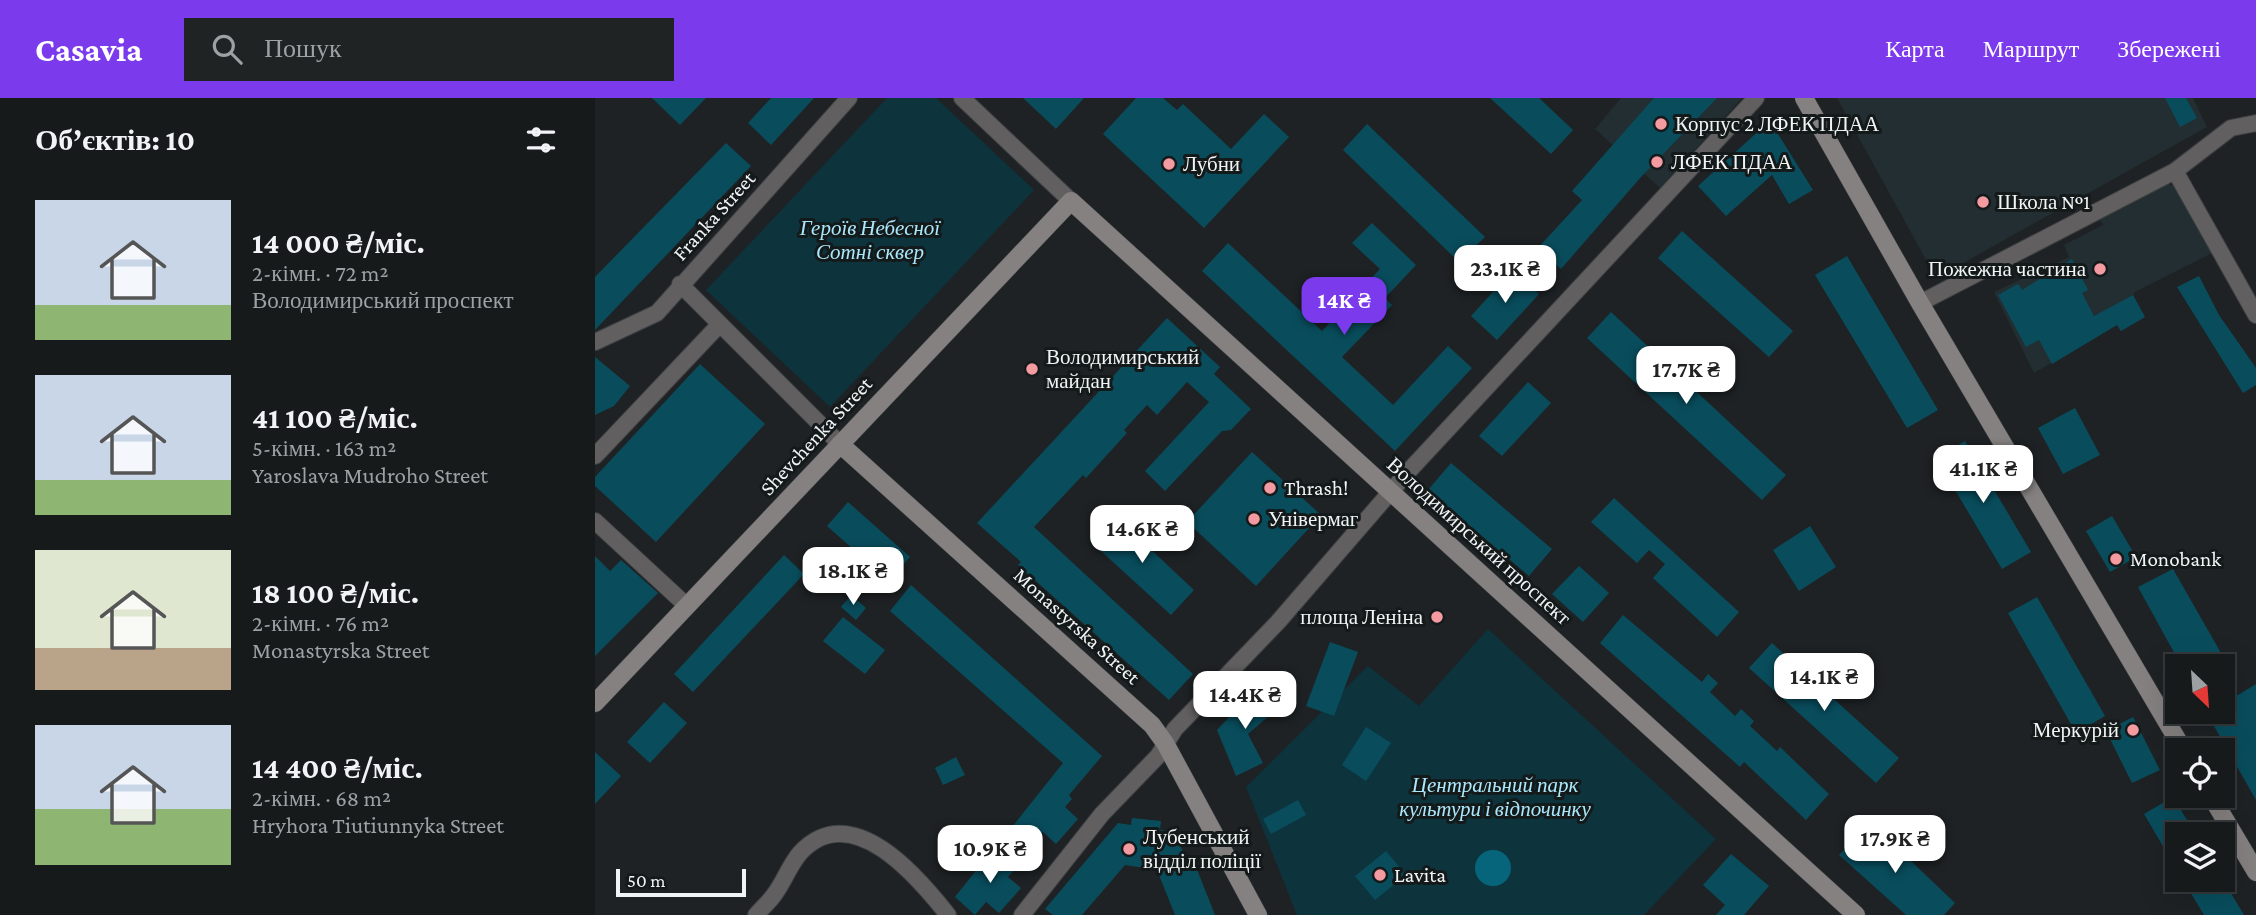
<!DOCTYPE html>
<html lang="uk">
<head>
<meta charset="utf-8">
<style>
	:root { --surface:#161a1b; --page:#1f2324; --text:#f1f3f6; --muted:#9ea1a3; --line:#35383a; --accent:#7c3aed }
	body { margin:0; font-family:"Crimson Pro",serif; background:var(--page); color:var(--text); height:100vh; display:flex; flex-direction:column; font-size:26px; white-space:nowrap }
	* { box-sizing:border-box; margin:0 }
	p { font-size:23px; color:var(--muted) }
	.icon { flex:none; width:38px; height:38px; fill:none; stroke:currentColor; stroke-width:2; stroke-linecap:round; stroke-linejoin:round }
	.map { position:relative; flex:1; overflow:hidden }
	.side { display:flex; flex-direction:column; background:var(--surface); width:595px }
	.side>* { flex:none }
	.needle { width:46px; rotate:155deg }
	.tools { position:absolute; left:1570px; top:556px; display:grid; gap:14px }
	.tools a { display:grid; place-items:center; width:70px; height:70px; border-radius:0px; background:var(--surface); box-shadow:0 7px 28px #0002,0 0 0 2px var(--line); font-size:35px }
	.scale { position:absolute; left:21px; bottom:18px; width:130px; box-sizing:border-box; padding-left:7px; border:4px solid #f1f4f5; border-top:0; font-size:19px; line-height:24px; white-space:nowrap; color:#f1f4f5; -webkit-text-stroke:5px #14191a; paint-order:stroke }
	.price { position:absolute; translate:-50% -60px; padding:0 16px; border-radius:14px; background:#fff; color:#222; font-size:23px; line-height:46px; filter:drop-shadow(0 2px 4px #0008) }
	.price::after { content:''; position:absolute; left:50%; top:42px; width:21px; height:16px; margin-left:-10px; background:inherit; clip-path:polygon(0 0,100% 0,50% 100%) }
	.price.on { background:var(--accent); color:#fff }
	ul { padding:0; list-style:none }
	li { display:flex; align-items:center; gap:21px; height:175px; padding:0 35px }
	li span { display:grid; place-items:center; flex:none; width:196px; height:140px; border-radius:0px; color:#555 }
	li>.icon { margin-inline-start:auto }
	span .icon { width:84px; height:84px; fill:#fffc; stroke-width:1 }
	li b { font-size:30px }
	h2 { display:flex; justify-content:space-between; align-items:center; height:84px; padding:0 35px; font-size:30px }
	header { display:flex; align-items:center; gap:42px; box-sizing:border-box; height:98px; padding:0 35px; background:var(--accent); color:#fff }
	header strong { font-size:33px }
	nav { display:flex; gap:38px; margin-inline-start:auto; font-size:24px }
	.search { width:490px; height:63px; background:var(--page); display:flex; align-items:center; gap:18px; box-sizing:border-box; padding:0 24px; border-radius:0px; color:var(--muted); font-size:26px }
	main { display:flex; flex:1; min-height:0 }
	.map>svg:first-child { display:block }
	.built { fill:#222e31 }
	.green { fill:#0d333d }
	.water { fill:#07657b }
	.building { fill:#094d5d }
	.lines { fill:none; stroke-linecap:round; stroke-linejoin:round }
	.street-casing { stroke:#3c3f41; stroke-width:18 }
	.secondary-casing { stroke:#3c3f41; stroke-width:19 }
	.street { stroke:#615f5f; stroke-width:16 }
	.secondary { stroke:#858181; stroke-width:18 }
	.poi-dot { fill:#f49aa1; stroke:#14191a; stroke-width:2.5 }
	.labels { text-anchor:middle; stroke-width:6; stroke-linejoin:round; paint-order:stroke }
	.poi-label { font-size:21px; fill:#f1f4f5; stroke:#14191a; text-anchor:start }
	.street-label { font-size:21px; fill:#f1f4f5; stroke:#14191a }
	.park-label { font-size:21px; font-style:italic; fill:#aae8fc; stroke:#14191a }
</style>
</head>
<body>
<header>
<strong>Casavia</strong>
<div class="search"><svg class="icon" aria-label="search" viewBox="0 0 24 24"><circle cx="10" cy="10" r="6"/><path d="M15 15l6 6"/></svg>Пошук</div>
<nav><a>Карта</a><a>Маршрут</a><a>Збережені</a></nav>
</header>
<main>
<section class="side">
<h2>Об’єктів: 10<svg class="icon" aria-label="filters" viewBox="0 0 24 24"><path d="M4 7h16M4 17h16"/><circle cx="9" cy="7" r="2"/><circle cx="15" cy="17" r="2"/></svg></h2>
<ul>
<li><span style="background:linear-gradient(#c9d6e8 75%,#8fb573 0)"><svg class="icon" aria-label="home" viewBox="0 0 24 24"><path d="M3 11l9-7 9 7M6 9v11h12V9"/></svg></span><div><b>14 000 ₴/міс.</b><p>2-кімн. · 72 m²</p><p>Володимирський проспект</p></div></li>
<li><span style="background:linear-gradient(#c9d6e8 75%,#8fb573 0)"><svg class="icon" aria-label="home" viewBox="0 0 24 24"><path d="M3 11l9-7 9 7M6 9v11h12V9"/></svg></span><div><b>41 100 ₴/міс.</b><p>5-кімн. · 163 m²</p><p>Yaroslava Mudroho Street</p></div></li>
<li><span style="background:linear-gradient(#dfe7d0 70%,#b9a48a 0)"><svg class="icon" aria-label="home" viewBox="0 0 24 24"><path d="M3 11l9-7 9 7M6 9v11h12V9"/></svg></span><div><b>18 100 ₴/міс.</b><p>2-кімн. · 76 m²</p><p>Monastyrska Street</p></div></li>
<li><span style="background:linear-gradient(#c9d6e8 60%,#8fb573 0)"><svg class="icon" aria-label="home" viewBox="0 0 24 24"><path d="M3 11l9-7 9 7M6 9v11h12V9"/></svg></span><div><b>14 400 ₴/міс.</b><p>2-кімн. · 68 m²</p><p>Hryhora Tiutiunnyka Street</p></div></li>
</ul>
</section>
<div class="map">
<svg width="1661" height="817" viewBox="0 0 1661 817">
	<rect width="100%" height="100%" fill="#1e2224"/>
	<path class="built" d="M1026 0H1147L1065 90 1000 31Z
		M1242 0H1598L1612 29 1341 180Z
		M1573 86 1589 90 1625 151 1540 194 1538 197 1550 219 1526 233 1522 227 1439 275 1399 194 1474 159 1469 147 1508 127 1504 120Z"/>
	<path class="green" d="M292 0H341L439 92 235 309 111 192Z
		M893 531 1121 741 1049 817H702L651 689 773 568 824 608Z"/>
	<path class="water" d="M880 770a18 18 0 1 1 36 0a18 18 0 1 1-36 0Z"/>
	<path class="building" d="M57 0H111L85 27Z
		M176 0H219L176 47 153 25Z
		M428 0H489L461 31Z
		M541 0H568L582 12 588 6 636 51 669 16 694 39 609 130 508 36Z
		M895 0H944L978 32 956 56Z
		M1059 0H1122L1046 79 966 171 942 151 987 102 977 93Z
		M1570 0H1591L1602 20 1585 29Z
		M772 26 890 139 864 164 748 52Z
		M1178 28 1218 92 1194 106 1177 77 1131 118 1103 88 1168 29Z
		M131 45 156 68 0 232V179Z
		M777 125 821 167 790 200 797 207 747 259 798 307 853 248 877 270 800 353 607 173 633 145 727 233 785 171 757 145Z
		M1087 133 1198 233 1174 259 1063 160Z
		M1252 158 1343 312 1312 330 1220 177Z
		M1477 161 1493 192 1487 195 1499 218 1538 197 1550 219 1526 233 1522 227 1457 266 1444 242 1431 249 1403 197 1423 186 1427 192Z
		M918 172 944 196 902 242 876 218Z
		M1604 178 1624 217 1661 270V287L1648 295 1582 189Z
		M1016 214 1191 377 1167 402 992 240Z
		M572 220 625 269 619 276 656 311 636 332 627 333 570 393 550 373 614 304 592 284 562 317 552 307 529 332 532 335 491 380 488 377 439 429 598 576 574 602 423 467 426 464 382 425Z
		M0 259 35 288 19 308 0 317Z
		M105 266 170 326 61 444 0 388V379Z
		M933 284 956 305 907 358 884 338Z
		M1480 310 1505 357 1468 376 1443 330Z
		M1370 343 1436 454 1407 471 1341 360Z
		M657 354 726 417 661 488 592 424Z
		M856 365 957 451 934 478 833 392Z
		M1019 400 1144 514 1122 539 1058 480 1070 466 1054 452 1042 465 996 424Z
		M253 404 315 459 294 483 232 428Z
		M519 417 599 492 576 517 495 443Z
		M1517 418 1541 459 1515 474 1491 433Z
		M1215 428 1241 469 1204 493 1178 452Z
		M189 457 209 476 98 594 79 576Z
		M0 458 15 473 26 462 63 495 0 558Z
		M984 468 1014 495 988 524 957 496Z
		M1578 471 1634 569H1587L1543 489Z
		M316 487 507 658 474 697 477 701 470 709 483 721 461 746 448 734 437 746 417 729 468 665 295 513Z
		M256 497 271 510 261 522 246 509Z
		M1442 499 1510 618 1481 635 1413 515Z
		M1028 517 1107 584 1113 576 1123 585 1115 594 1140 618 1146 611 1159 623 1155 628 1182 653 1185 649 1234 696 1211 722 1149 664 1145 669 1005 545Z
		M248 519 290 552 270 576 228 543Z
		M735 544 763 554 739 618 711 608Z
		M1177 545 1304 660 1281 685 1154 570Z
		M1661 586V702L1611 614H1628V606Z
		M662 589 682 611 653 636 668 665 641 678 622 632Z
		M69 604 92 625 55 665 32 644Z
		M1538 619 1565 672 1537 685 1511 633Z
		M771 629 796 645 771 683 747 667Z
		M0 654 26 678 0 706Z
		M361 659 370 677 348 687 340 670Z
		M1578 699 1601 737H1582V772L1549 716Z
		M703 702 711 717 676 736 668 721Z
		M537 720 566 723 565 732 579 734 596 771 601 769 620 817H580L562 772 530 767 487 817H458L450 811 523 725 536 727Z
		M1275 724 1360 805 1349 817H1311L1244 757Z
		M398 751 421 770 413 779 426 790 404 815 391 804 380 817 360 799Z
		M791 753 811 777 780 802 760 778Z
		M1136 756 1174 788 1149 817H1121L1130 807 1108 787Z
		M1588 782H1628L1649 817H1609Z"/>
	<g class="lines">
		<defs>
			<path id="street" d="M367 0 476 103
				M1580 73 1661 217
				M85 186 245 346
				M1325 205 1580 73 1636 30 1661 25
				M0 244 62 215 254 0
				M0 358 125 226
				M0 423 92 508
				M161 817C167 810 174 804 179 797 189 784 194 768 205 755 256 699 323 779 353 817
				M427 817 507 716 563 658 580 631 683 524 811 376 1161 0"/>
			<path id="secondary" d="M1209 0 1325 205 1589 653
				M245 346 557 627 570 645 663 817
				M0 605 476 103 1261 817
				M1616 698 1661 774"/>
		</defs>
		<use href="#street" class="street-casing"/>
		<use href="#secondary" class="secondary-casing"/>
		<use href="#street" class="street"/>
		<use href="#secondary" class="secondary"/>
	</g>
	<g class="poi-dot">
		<circle cx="1066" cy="26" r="7"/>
		<circle cx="1062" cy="64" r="7"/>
		<circle cx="574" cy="66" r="7"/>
		<circle cx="1388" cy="104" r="7"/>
		<circle cx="1505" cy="171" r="7"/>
		<circle cx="437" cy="271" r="7"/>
		<circle cx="675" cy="390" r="7"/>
		<circle cx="659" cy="421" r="7"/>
		<circle cx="1521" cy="461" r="7"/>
		<circle cx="842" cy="519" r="7"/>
		<circle cx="1538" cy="632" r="7"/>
		<circle cx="534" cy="751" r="7"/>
		<circle cx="785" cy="777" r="7"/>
	</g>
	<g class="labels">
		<g class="poi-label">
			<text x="1080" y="33">Корпус 2 ЛФЕК ПДАА</text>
			<text x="1076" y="71">ЛФЕК ПДАА</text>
			<text x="588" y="73">Лубни</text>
			<text x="1402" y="111">Школа №1</text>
			<text x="1491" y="178" text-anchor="end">Пожежна частина</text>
			<text x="451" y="266">Володимирський<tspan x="451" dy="24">майдан</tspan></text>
			<text x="689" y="397">Thrash!</text>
			<text x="673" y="428">Універмаг</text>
			<text x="1535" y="468">Monobank</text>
			<text x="828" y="526" text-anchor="end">площа Леніна</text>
			<text x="1524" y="639" text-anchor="end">Меркурій</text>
			<text x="548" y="746">Лубенський<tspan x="548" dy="24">відділ поліції</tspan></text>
			<text x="799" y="784">Lavita</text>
		</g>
		<g class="street-label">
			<text transform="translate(119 118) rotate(-48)" y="7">Franka Street</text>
			<text transform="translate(221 338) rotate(-47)" y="7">Shevchenka Street</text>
			<text transform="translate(884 443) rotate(42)" y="7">Володимирський проспект</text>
			<text transform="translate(482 528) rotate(42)" y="7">Monastyrska Street</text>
		</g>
		<g class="park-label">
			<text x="275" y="137">Героїв Небесної<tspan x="275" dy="24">Сотні сквер</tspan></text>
			<text x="900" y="694">Центральний парк<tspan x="900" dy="24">культури і відпочинку</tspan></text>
		</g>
	</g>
</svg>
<div class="tools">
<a><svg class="needle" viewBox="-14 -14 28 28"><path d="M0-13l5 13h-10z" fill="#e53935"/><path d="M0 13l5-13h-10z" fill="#9ea1a3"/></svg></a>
<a><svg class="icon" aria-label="locate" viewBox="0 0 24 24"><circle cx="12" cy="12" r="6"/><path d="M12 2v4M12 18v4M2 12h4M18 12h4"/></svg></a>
<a><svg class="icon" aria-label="layers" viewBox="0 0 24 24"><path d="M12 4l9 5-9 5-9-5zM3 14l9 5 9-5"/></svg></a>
</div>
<div class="scale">50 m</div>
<b class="price" style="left:910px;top:207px">23.1K ₴</b>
<b class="price on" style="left:749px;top:239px">14K ₴</b>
<b class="price" style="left:1091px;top:308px">17.7K ₴</b>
<b class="price" style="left:1388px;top:407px">41.1K ₴</b>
<b class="price" style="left:547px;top:467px">14.6K ₴</b>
<b class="price" style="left:258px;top:509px">18.1K ₴</b>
<b class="price" style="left:1229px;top:615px">14.1K ₴</b>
<b class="price" style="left:650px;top:633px">14.4K ₴</b>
<b class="price" style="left:1300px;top:777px">17.9K ₴</b>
<b class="price" style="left:395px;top:787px">10.9K ₴</b>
</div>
</main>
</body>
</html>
